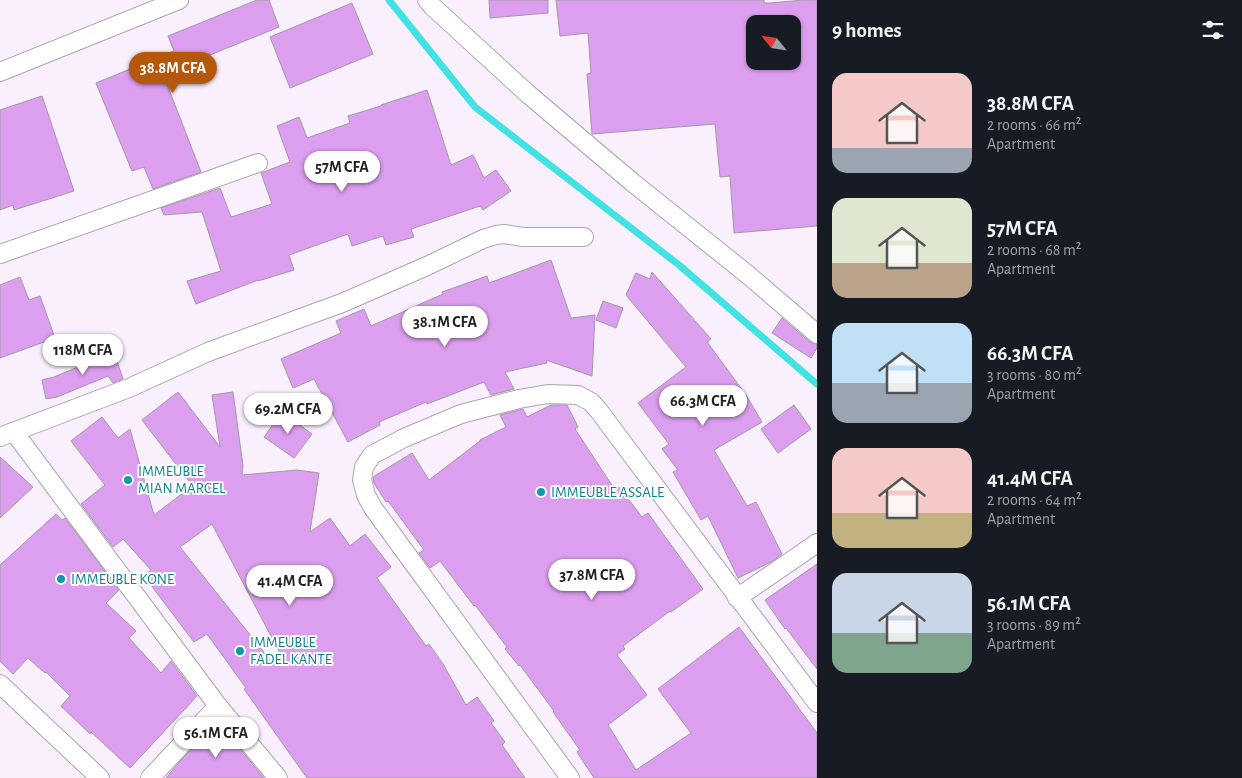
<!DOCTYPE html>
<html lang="en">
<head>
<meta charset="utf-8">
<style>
	:root { --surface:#171b24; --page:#242831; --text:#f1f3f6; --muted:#9ea1a6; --accent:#b6580a }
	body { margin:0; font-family:"Alegreya Sans",sans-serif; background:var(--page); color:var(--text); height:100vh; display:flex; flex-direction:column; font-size:19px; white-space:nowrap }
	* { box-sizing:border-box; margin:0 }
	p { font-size:16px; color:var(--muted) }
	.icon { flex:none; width:28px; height:28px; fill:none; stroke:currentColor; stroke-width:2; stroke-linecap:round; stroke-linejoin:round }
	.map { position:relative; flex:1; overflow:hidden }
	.side { display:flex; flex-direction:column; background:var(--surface); width:425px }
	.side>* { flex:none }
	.needle { width:32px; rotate:300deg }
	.fabs { position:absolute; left:746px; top:15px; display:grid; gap:10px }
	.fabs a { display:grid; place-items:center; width:55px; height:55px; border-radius:10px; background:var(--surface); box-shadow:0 1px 4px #0004; font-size:25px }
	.price { position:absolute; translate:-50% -42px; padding:0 11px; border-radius:18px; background:#fff; color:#222; font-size:16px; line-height:32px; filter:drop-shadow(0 1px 2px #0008) }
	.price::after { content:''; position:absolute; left:50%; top:30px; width:15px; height:11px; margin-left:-8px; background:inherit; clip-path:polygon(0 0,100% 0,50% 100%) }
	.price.selected { background:var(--accent); color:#fff }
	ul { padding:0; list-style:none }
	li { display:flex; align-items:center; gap:15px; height:125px; padding:0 15px }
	li span { display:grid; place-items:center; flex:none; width:140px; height:100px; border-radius:15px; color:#555 }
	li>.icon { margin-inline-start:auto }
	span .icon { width:60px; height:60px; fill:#fffc; stroke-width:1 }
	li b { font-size:21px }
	h2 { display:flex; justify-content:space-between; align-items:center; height:60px; padding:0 15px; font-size:21px }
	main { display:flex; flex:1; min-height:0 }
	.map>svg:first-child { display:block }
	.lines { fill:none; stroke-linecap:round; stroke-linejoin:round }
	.stream { stroke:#42e2e4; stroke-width:7 }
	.building { fill:#dc9eee; stroke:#a498a7; fill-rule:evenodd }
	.minor-casing { stroke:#afa3b2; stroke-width:20 }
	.minor { stroke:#fff; stroke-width:18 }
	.culture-dot { fill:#0f9aa8; stroke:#fff; stroke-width:2 }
	.labels { text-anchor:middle; stroke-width:4; stroke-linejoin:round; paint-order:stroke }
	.culture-label { font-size:15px; fill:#0d838f; stroke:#fff; text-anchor:start }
</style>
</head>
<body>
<main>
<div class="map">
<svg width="817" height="778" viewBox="0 0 817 778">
	<rect width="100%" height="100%" fill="#faf0fd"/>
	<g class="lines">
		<path class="stream" d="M389 0 475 107 679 265 817 384"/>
	</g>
	<path class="building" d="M257 0H269L279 27 163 74 201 172 153 189 144 167 132 171 96 83 174 51 168 36Z
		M489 0H548V13L490 18Z
		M556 0H764V3H770L804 0H817V226L734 233 730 176 720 177 715 124 592 134 587 74 591 73 588 33 560 36ZM755 24H792V61H755Z
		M352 3 373 54 290 88 270 37Z
		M427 90 451 165 473 155 484 178 496 170 511 191 483 210 480 206 411 229 414 237 386 245 383 236 352 246 348 234 289 255 294 270 258 281V280L196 304 187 281 221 271 202 212 164 215 161 208 220 188 231 217 272 204 261 173 290 162 277 126 299 117 307 138 350 123 348 116 381 106V105Z
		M42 96 74 191 14 210 13 205 0 210V110Z
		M551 260 571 318 595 315 592 376 546 360 547 363 505 372 514 389 491 395 484 382 427 404 426 402 379 422 380 425 348 442 314 379 293 388 281 359 341 333 336 321 364 309 371 326 443 294 442 292 487 276 489 283Z
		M652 272 711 339 707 342 746 395 762 422 714 450 747 506 756 502 782 554 773 561 738 578 708 516 701 520 673 472 678 470 662 449 669 444 638 403 686 367 626 295 636 273 650 279Z
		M20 277 29 300 40 296 55 338 0 358V285Z
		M603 301 623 308 616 328 596 320Z
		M782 318 810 342 817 344V348L811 358 772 333Z
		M114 352 123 379 113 383 108 376 57 397 46 399 42 380 54 377Z
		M178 392 220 447 212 395 233 392 243 466 242 475 297 470 319 473 310 532 330 518 350 546 365 534 391 567 377 578 426 646 429 644 443 664 466 705 477 697 494 721 491 723 505 742 502 745 525 778H307L244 689 246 688 207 634 194 642 144 576 151 570 123 539 113 547 81 504 105 485 71 441 102 417 118 438 130 429 154 515 187 490 186 489 192 485 142 420ZM212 524 281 655 271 661 180 547Z
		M551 405H567L578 427 575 429 615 490 619 487 642 517 648 513 703 589 671 612 670 611 623 646 625 649 617 655 647 695 608 725 636 770 691 733 658 689 739 627 817 733V778H594L577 752 580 750 553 712 554 711 520 665 519 666 505 649 507 647 475 605 474 606 440 561 430 568 419 553 424 550 388 501 386 502 374 483 373 477 412 453 429 480 480 441V440L506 427 500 415 523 409 527 417Z
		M794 405 811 429 778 453 761 429Z
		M282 412 312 434 294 458 264 437Z
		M0 457 33 487 0 518Z
		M56 514 62 520 65 518 119 590 106 603 136 631 129 638 161 673 171 661 197 696 130 768 91 732 90 734 61 706 70 696 46 672 45 673 28 658 13 674 0 661V565Z
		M817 564V669L786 628 785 629 765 600Z
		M218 722 264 778H166L181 760Z"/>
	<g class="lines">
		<defs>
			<path id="minor" d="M427 0 433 7 528 94 632 182 747 274 817 334
				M0 72 179 0
				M0 254 258 163
				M14 432 218 706
				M0 437 129 388 208 352 342 303 427 266 483 239 496 235 504 234 523 237H584
				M737 598 817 543
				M0 684 100 778
				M150 778 218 706 278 778
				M570 778 373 508 366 495 362 480 364 467 372 455 404 438 461 414 519 399 548 394 578 395 591 402 599 411 817 703"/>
		</defs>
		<use href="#minor" class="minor-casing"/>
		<use href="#minor" class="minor"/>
	</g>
	<g class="culture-dot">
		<circle cx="128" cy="480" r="5"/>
		<circle cx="541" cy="492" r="5"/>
		<circle cx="61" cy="579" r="5"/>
		<circle cx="240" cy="651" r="5"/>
	</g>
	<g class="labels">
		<g class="culture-label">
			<text x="138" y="476">IMMEUBLE<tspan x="138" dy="17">MIAN MARCEL</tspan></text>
			<text x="551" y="497">IMMEUBLE ASSALE</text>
			<text x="71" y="584">IMMEUBLE KONE</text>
			<text x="250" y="647">IMMEUBLE<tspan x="250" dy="17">FADEL KANTE</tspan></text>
		</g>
	</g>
</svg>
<div class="fabs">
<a><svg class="needle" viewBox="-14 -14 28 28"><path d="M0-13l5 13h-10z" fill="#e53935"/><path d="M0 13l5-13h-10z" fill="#9ea1a6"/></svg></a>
</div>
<b class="price selected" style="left:173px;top:94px">38.8M CFA</b>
<b class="price" style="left:342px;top:193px">57M CFA</b>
<b class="price" style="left:445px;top:348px">38.1M CFA</b>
<b class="price" style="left:83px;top:376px">118M CFA</b>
<b class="price" style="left:703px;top:427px">66.3M CFA</b>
<b class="price" style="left:288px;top:435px">69.2M CFA</b>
<b class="price" style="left:592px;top:601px">37.8M CFA</b>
<b class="price" style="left:290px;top:607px">41.4M CFA</b>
<b class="price" style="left:216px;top:759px">56.1M CFA</b>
</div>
<section class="side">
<h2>9 homes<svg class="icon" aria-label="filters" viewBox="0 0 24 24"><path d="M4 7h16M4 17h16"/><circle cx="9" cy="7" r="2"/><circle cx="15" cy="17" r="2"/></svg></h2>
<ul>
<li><span style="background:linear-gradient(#f6c9c9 75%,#9aa5b1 0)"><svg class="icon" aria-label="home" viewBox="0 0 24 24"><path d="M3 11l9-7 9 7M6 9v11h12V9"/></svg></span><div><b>38.8M CFA</b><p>2 rooms · 66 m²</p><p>Apartment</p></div></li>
<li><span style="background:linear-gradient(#dfe7d0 65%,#b9a48a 0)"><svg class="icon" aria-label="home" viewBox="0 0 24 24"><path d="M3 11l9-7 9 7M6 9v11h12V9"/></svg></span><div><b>57M CFA</b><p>2 rooms · 68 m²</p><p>Apartment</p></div></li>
<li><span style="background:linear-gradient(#bfe0f5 60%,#9aa5b1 0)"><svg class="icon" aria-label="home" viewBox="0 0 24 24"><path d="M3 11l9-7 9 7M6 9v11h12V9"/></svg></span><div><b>66.3M CFA</b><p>3 rooms · 80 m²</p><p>Apartment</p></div></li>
<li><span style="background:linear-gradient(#f6c9c9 65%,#c2b280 0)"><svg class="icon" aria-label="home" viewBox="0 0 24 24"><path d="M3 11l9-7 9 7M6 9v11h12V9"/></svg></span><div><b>41.4M CFA</b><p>2 rooms · 64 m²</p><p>Apartment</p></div></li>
<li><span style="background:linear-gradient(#c9d6e8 60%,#7fa58c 0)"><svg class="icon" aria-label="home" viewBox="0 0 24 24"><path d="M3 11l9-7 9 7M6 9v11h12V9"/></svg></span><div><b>56.1M CFA</b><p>3 rooms · 89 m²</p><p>Apartment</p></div></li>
</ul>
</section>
</main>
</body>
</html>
